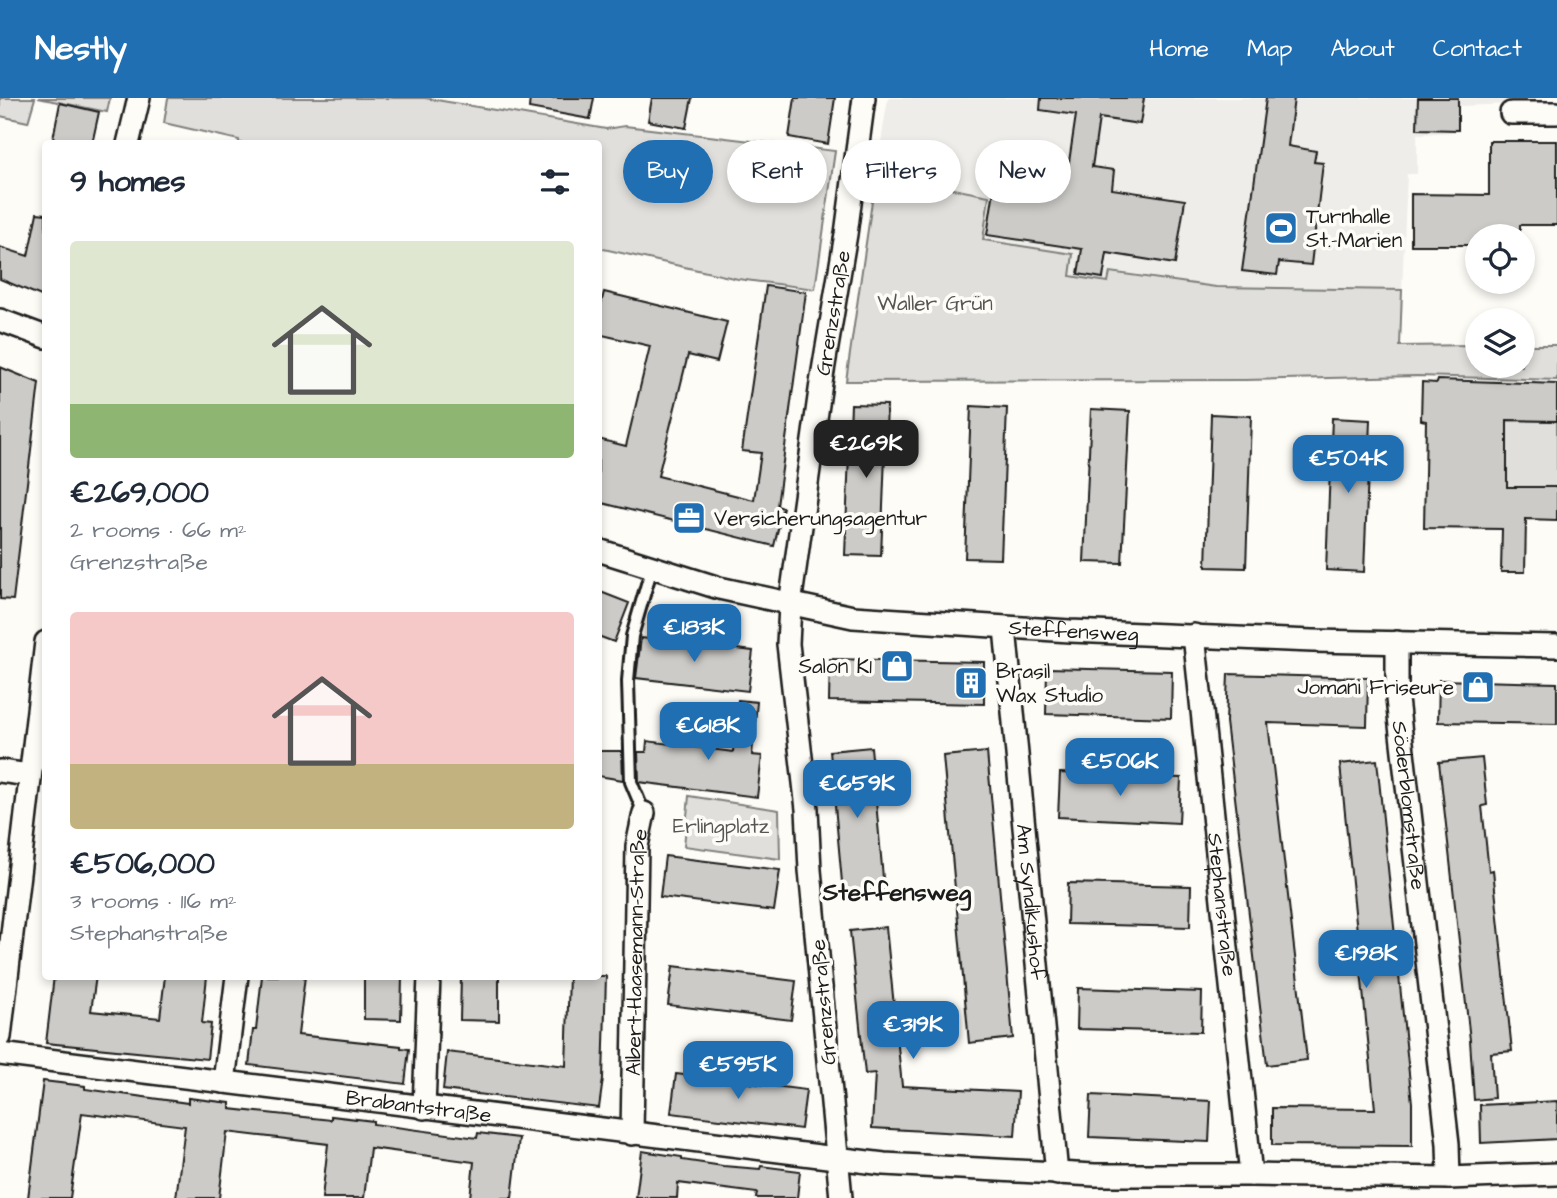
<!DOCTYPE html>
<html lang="en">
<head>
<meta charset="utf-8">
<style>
	:root { --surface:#fff; --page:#f2f2f3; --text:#1f2937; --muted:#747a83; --accent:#1f6fb2 }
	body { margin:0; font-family:"Architects Daughter",sans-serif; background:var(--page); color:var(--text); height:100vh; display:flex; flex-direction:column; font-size:26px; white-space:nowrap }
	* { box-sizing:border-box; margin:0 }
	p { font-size:23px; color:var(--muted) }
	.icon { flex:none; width:38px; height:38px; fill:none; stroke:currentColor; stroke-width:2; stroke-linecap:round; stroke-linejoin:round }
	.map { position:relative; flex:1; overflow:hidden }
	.panel { position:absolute; left:42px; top:42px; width:560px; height:840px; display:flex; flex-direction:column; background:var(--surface); border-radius:7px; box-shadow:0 4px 10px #0003 }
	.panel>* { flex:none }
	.hud { position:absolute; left:623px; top:42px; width:665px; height:63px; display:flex; gap:14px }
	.buttons { position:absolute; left:1465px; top:126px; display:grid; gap:14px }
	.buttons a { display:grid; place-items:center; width:70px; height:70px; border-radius:50%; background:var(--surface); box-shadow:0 4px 10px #0003; font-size:35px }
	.price { position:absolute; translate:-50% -60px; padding:0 16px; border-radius:14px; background:var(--accent); color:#fff; font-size:23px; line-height:46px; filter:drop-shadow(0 2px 4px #0008) }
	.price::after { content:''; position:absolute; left:50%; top:42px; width:21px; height:16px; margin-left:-10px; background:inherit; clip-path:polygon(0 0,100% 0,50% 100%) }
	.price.active { background:#222; color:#fff }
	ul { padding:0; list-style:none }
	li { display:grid; align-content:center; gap:14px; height:371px; padding:0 28px }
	li span { display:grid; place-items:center; height:217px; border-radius:7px; color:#555 }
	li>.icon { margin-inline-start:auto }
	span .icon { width:126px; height:126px; fill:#fffc; stroke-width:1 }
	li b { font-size:30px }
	h2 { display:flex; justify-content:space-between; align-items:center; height:84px; padding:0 28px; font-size:30px }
	.chip { padding:0 24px; border-radius:32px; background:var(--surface); box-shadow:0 4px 10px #0003; font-size:24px; line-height:63px }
	.chip.active { background:var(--accent); color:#fff }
	header { display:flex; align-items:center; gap:42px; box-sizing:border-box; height:98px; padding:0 35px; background:var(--accent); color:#fff }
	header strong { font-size:33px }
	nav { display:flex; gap:38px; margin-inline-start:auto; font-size:24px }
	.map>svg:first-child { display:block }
	.built { fill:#eeede9 }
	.green { fill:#e0dfdb; stroke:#7e7e7c; stroke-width:2 }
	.building { fill:#cccbc8; stroke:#1c1c1c; stroke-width:2 }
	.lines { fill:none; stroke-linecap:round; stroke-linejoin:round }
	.lane-casing { stroke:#1c1c1c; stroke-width:16 }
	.street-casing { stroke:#1c1c1c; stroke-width:26 }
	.lane { stroke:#fdfcf7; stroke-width:10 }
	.street { stroke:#fdfcf7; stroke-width:21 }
	.labels { text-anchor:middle; stroke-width:7; stroke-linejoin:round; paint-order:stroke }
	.poi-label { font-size:21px; fill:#1c1c1c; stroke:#fdfcf7; text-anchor:start }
	.park-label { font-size:21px; fill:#575655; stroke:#fdfcf7 }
	.street-label { font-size:21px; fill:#1c1c1c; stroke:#fdfcf7 }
	.quarter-label { font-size:24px; font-weight:bold; fill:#1c1c1c; stroke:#fdfcf7 }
</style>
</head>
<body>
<header>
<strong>Nestly</strong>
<nav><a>Home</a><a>Map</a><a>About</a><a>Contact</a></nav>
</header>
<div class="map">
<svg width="1557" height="1100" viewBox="0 0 1557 1100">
	<rect width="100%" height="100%" fill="#fdfcf7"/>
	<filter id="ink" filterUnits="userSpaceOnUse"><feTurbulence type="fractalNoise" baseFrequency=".0143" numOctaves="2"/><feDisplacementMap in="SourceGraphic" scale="14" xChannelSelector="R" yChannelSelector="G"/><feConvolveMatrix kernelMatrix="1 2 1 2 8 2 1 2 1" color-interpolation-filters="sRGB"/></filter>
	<g filter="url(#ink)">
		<path class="built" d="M888 0H1512V6L1458 8 1457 34 1417 36V76H1407L1402 192 1216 189 1110 174 1109 184 1070 178 1072 156 983 142 989 98 876 76Z"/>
		<path class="green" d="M0 0H35L28 24 0 18Z
			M38 0H110L107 14Z
			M168 0H425L606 31 625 28 835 53 815 191 738 181 599 150 598 46 239 45V42L164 25Z
			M876 76 989 98 983 142 1073 156 1070 178 1108 184 1110 174 1216 189 1402 192 1400 248 1477 247V268H1522L1523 247H1557V282L1417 278 1245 282 846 283Z
			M1507 322 1557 323V389H1507Z
			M689 698 779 712 780 761 684 748Z"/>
		<path class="building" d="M530 0H594L590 21 529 10Z
			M652 0H692L686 30 648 23Z
			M795 0H835L828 46 789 39Z
			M1041 0H1144L1140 26 1099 20 1092 69 1114 72 1112 91 1185 102 1175 166 1107 155 1103 180 1078 176 1082 151 987 137 997 73 1066 84 1076 17 1040 12Z
			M1266 0H1294L1288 48 1316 53 1314 64 1323 65 1311 167 1279 164 1277 177 1242 173Z
			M1418 0H1458V32L1417 31Z
			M60 5 99 14 92 46H52Z
			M1489 43H1557V127H1520V138H1477V147H1411V96L1489 97Z
			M37 115 46 116V200L0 181V149L28 158Z
			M766 188 806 194 777 408 783 410 774 448 598 404V341L626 348 650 248 598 236V218L604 194 727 224 717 264 688 257 658 378 754 402 761 355 742 353Z
			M0 269 39 285 13 502 0 501Z
			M1438 282 1557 286V323L1507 322V389H1557V422L1526 421 1525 474H1501L1502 431 1424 430 1426 323 1421 322 1422 284 1437 285Z
			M851 306 887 307 881 458 845 457Z
			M971 308 1007 310 1001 461 965 460Z
			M1091 311 1130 313 1122 465 1084 464Z
			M1211 316 1251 318 1246 470 1206 469Z
			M1332 320 1370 322 1364 474 1326 472Z
			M598 493 629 505 614 544 598 538Z
			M641 540 753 553 748 593 636 580Z
			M830 561 984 564V606L829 603Z
			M1047 570 1172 573 1171 620 1046 616Z
			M1228 576 1368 580 1367 628 1268 625 1307 962 1267 967 1226 624Z
			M1439 582 1557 585V626L1438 624Z
			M738 602 757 604 752 657 762 658 757 699 639 684 638 654H646L647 643 733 654Z
			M871 649 884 791 843 795 830 653Z
			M598 653H622L623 682 598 678Z
			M987 654 1013 940 969 945 943 658Z
			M1482 660 1487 707 1482 708 1489 773 1493 772 1512 953 1491 955 1494 1000 1474 1002 1470 942 1439 664Z
			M1377 662 1412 1005V1048L1272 1047V1010L1375 1011 1340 666Z
			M1060 675 1181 680 1179 725 1058 719Z
			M665 758 780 772 774 813 660 799Z
			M1068 785 1191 788 1190 829 1067 826Z
			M886 829 902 988 1018 994 1015 1038 872 1030 875 975 865 976 850 833Z
			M673 868 796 883 791 922 668 907Z
			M54 878H96L91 913 160 920 165 878H207L202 925 211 926 207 961 46 945Z
			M262 878H305L298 937 401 948V950L409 951 405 986 249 967 253 932H256Z
			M364 878H402L401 922 364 921Z
			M461 878H499V923L460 922Z
			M569 878H606L603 981 599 1010 443 992 447 954 566 968Z
			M1078 890 1202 894 1201 934 1077 931Z
			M676 976 806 992 801 1031 671 1015Z
			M43 983 85 988V991L188 1005V1000L230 1005V1011L331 1022V1018L373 1023V1026L477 1040 478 1035 519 1040 512 1100H470L474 1064 370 1050 364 1100H322L328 1046 227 1034 219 1100H176L185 1028 82 1015 70 1100H28Z
			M1091 997 1211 1003 1209 1044 1089 1039Z
			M1557 1003V1041L1481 1045 1480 1007Z
			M642 1053 682 1059V1062L723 1068 760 1071 761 1068 800 1073 797 1100H756L757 1095 678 1085 677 1100H636Z"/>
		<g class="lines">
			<defs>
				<path id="lane" d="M644 715 631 684 628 583 632 538 652 469"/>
				<g id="street">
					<path d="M1511 15H1557"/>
					<path d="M128 46 139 0"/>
					<path d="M0 222 46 239"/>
					<path id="s1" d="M598 452 719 490 853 519 1070 533 1313 543 1557 548"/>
					<path id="s2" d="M1005 530 1057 1076"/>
					<path id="s3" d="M1194 537 1251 1077"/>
					<path id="s4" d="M1397 544V601L1448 1046 1449 1080"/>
					<path d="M0 673 29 677"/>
					<path d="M0 939 46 544"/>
					<path id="s5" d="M0 956 884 1066 1095 1077H1251L1449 1080 1557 1076"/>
					<path d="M224 984 237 878"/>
					<path d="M424 1010 429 878"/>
					<path id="s6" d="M632 1036 637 748 644 715"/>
					<path id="s7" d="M841 1100 810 772 807 711 788 546 790 507 821 285 846 136 864 0"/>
				</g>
			</defs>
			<use href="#lane" class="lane-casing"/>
			<use href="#street" class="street-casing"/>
			<use href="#lane" class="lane"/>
			<use href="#street" class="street"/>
		</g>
	</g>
	<defs>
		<symbol id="stadium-square" viewBox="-11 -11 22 22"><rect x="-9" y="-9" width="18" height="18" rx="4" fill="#1f6fb2" stroke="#fdfcf7"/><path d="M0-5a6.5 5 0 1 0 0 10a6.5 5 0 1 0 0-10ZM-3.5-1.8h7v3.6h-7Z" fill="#fff"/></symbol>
		<symbol id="office-square" viewBox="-11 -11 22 22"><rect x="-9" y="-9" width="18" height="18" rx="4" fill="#1f6fb2" stroke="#fdfcf7"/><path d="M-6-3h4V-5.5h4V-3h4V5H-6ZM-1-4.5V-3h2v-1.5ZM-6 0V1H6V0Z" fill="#fff"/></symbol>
		<symbol id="shop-square" viewBox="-11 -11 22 22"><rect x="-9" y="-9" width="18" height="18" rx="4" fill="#1f6fb2" stroke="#fdfcf7"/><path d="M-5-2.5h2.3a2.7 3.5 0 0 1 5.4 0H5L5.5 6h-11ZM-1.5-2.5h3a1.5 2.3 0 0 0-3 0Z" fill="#fff"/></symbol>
		<symbol id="building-square" viewBox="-11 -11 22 22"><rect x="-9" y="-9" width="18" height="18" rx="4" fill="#1f6fb2" stroke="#fdfcf7"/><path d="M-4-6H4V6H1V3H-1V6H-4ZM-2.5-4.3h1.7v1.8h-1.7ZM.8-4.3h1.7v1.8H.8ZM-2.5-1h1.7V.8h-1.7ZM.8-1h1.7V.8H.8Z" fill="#fff"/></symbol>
	</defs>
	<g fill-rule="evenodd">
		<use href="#stadium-square" x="1262" y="111" width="38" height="38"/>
		<use href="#office-square" x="670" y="401" width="38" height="38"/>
		<use href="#shop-square" x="878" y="549" width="38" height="38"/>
		<use href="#building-square" x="952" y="566" width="38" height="38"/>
		<use href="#shop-square" x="1459" y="570" width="38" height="38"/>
	</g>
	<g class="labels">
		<g class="poi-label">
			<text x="1306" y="125">Turnhalle<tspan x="1306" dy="24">St.-Marien</tspan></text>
			<text x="714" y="427">Versicherungsagentur</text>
			<text x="872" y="575" text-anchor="end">Salon K1</text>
			<text x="996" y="580">Brasil<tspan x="996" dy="24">Wax Studio</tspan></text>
			<text x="1454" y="596" text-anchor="end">Jomani Friseure</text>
		</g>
		<g class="park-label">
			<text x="935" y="212">Waller Grün</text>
			<text x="721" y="735">Erlingplatz</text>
		</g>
		<g class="street-label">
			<text dy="7" stroke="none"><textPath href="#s7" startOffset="891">Grenzstraße</textPath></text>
			<text dy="7" stroke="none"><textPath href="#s1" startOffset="485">Steffensweg</textPath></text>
			<text dy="7" stroke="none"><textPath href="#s4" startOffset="164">Söderblomstraße</textPath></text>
			<text dy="7" stroke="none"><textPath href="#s2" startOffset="275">Am Syndikushof</textPath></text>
			<text dy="7" stroke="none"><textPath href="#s3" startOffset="271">Stephanstraße</textPath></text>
			<text dy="7" stroke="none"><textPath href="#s6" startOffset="182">Albert-Haasemann-Straße</textPath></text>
			<text transform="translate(823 904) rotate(-95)" y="7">Grenzstraße</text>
			<text dy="7" stroke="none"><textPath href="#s5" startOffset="422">Brabantstraße</textPath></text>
		</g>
		<g class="quarter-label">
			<text x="897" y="802">Steffensweg</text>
		</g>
	</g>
</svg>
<div class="buttons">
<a><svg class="icon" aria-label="locate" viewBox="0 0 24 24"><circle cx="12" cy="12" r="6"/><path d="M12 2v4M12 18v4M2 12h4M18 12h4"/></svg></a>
<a><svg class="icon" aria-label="layers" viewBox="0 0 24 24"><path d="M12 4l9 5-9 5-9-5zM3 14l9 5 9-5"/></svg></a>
</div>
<b class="price active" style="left:866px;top:382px">€269K</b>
<b class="price" style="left:1348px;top:397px">€504K</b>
<b class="price" style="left:694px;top:566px">€183K</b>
<b class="price" style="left:708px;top:664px">€618K</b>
<b class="price" style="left:1120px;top:700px">€506K</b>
<b class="price" style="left:857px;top:722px">€659K</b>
<b class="price" style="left:1366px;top:892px">€198K</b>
<b class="price" style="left:913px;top:963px">€319K</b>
<b class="price" style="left:738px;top:1003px">€595K</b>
<div class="hud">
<a class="chip active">Buy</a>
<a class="chip">Rent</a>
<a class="chip">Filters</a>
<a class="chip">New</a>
</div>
<section class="panel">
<h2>9 homes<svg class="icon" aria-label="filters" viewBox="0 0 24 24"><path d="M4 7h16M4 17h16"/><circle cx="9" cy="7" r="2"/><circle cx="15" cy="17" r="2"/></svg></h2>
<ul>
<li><span style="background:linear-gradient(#dfe7d0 75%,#8fb573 0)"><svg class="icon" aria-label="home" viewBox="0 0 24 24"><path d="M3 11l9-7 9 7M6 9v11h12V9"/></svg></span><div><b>€269,000</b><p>2 rooms · 66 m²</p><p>Grenzstraße</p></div></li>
<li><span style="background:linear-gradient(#f6c9c9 70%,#c2b280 0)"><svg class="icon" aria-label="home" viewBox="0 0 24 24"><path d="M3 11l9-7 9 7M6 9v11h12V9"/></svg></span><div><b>€506,000</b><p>3 rooms · 116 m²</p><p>Stephanstraße</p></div></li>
</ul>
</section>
</div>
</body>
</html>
